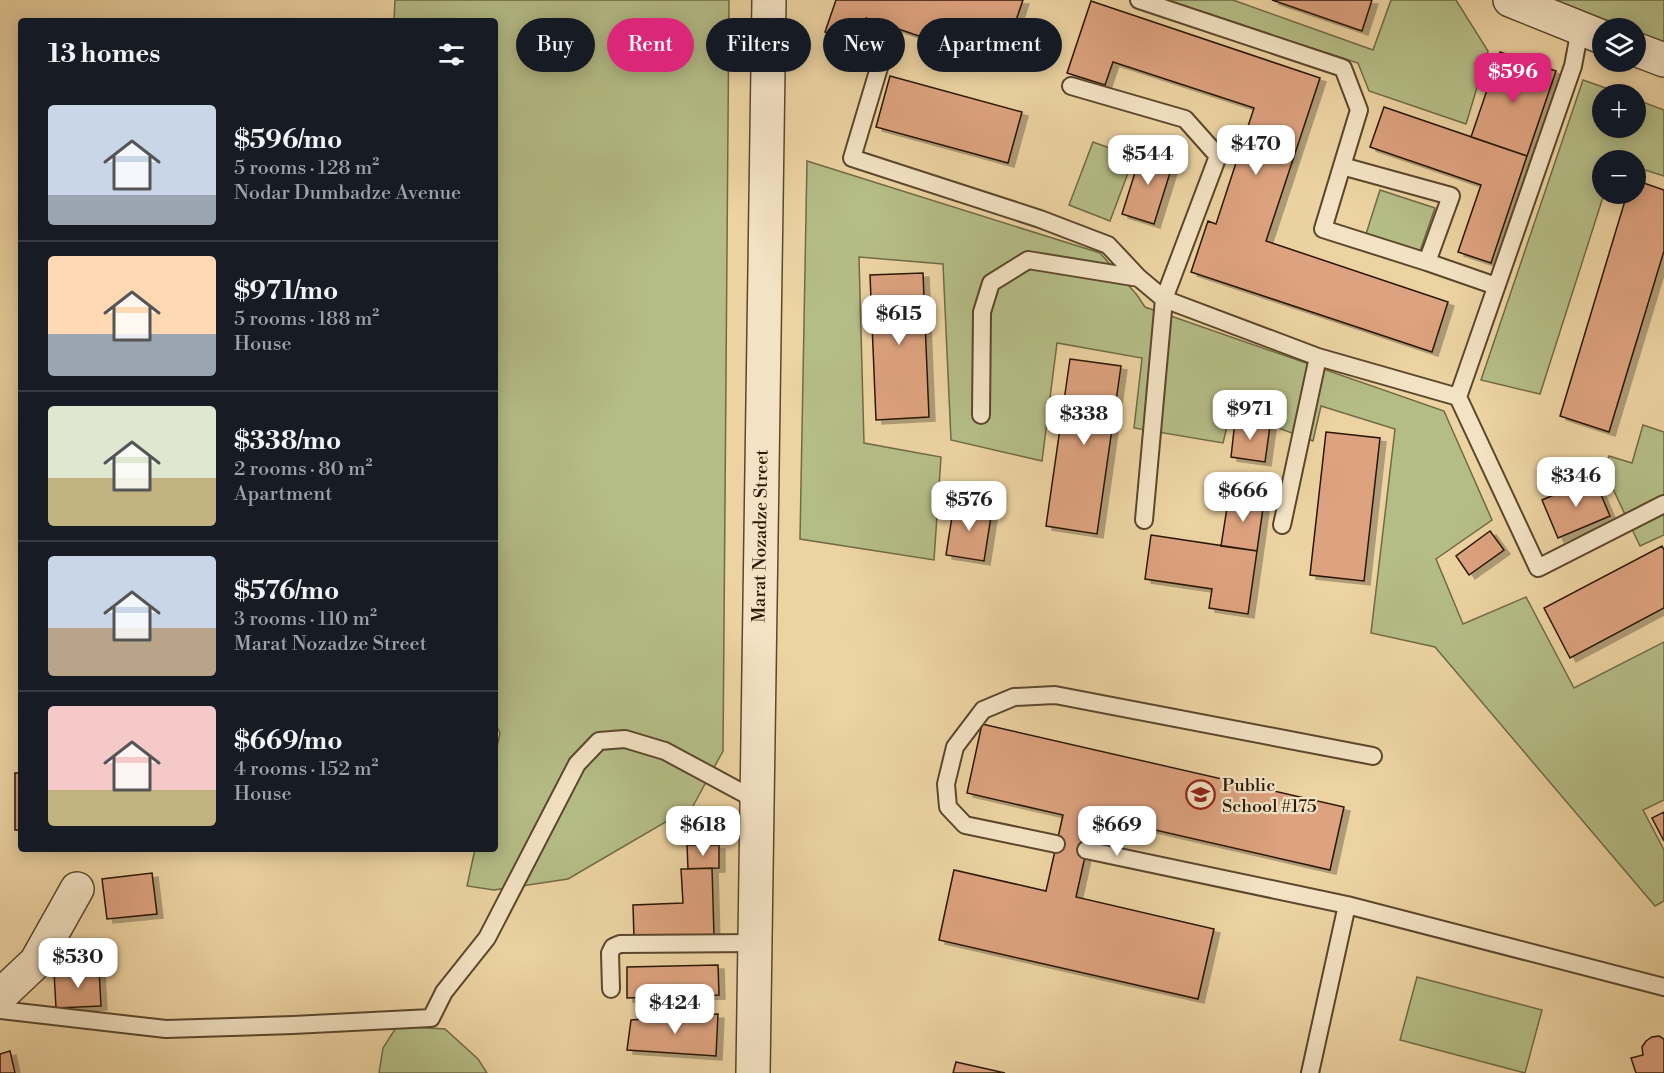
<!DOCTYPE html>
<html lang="en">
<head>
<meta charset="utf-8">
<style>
	:root { --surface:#171b24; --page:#20242c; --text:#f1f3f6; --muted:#9ea1a6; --line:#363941; --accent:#db2777 }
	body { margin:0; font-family:"Libre Bodoni",serif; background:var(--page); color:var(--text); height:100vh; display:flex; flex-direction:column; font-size:22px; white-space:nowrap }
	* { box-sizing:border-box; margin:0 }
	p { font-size:20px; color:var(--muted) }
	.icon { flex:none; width:33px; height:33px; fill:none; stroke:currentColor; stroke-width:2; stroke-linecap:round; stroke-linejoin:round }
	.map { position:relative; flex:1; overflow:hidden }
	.details { position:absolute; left:18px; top:18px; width:480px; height:834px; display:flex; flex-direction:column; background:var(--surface); border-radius:6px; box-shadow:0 3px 15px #0003 }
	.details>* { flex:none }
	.top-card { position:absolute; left:516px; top:18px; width:570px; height:54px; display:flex; gap:12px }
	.buttons { position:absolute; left:1592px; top:18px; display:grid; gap:12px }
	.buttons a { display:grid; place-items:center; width:54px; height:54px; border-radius:50%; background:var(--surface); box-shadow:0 3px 15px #0003; font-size:30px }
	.price { position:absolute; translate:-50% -51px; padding:0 14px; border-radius:12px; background:#fff; color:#222; font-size:20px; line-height:39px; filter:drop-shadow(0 2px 3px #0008) }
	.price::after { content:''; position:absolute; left:50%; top:36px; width:18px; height:14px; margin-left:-9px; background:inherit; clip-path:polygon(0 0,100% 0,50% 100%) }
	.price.on { background:var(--accent); color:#fff }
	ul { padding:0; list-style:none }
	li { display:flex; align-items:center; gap:18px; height:150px; padding:0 30px }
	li+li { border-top:2px solid var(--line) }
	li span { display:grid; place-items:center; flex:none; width:168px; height:120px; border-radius:6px; color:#555 }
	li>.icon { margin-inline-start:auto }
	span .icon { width:72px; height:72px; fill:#fffc; stroke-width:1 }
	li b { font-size:26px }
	h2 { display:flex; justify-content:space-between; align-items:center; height:72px; padding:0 30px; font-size:26px }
	.tag { padding:0 21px; border-radius:27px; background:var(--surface); box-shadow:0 3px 15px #0003; font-size:21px; line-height:54px }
	.tag.on { background:var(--accent); color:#fff }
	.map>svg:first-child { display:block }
	.green { fill:#b5bd87; stroke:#706a45; stroke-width:1.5 }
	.building { fill:#dda27f; stroke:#2a1803; stroke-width:1.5; filter:url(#shadow) }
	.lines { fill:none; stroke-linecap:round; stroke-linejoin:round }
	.service-casing { stroke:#5b472b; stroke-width:20 }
	.minor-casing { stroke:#5b472b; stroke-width:36 }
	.tertiary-casing { stroke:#5b472b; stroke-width:36 }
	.service { stroke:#f3e2c3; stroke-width:16 }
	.minor { stroke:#f3e2c3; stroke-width:33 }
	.tertiary { stroke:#f3e2c3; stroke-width:33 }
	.labels { text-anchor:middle; stroke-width:4.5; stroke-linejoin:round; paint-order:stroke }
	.street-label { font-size:18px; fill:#2a1803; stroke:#f3e2c3 }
	.poi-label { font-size:18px; fill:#2a1803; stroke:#f3e2c3; text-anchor:start }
</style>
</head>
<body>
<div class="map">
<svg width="1664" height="1073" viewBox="0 0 1664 1073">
	<defs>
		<filter id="shadow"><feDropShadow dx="6" dy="4" stdDeviation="0" flood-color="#0004"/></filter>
	</defs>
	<rect width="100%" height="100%" fill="#edd3a2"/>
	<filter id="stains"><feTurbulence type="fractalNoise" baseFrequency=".00333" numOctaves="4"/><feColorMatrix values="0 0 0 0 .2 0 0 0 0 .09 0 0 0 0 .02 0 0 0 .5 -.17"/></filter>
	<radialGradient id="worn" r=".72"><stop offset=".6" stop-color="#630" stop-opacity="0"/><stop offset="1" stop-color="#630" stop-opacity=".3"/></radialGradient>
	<path class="green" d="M395 0H729L723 751 693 806 568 879 494 890 467 886 475 849H495V757L500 733 495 723V21H394Z
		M1164 0H1233L1373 50 1391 0H1456L1488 51 1466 124 1369 91 1358 63Z
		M1548 0H1664V43L1635 34V28H1617L1562 11Z
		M1583 80 1623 94H1602V128H1635V99L1664 110V176L1635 167V160H1602V194H1604L1540 394 1481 380Z
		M1093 142 1134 157 1110 221 1069 205Z
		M807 161 1100 253 1137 295 1145 307 1444 411 1492 520 1436 559 1463 624 1526 597 1574 688 1664 642V800L1643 810 1664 850V901L1655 906 1435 647 1371 633 1395 429 1321 406 1313 441 1231 410 1223 443 1134 428 1142 358 1057 343 1042 461 951 440 943 264 859 257 864 443 941 457 934 560 800 539Z
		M1380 190 1435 208 1420 251 1366 234Z
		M1643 425 1664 432V535L1640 546 1604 470 1609 456 1632 463Z
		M1417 977 1542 1010 1525 1073 1400 1040Z
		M397 1026 445 1029 478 1059 487 1073H379L383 1048Z"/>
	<path class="building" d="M836 0H1023L1001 64 866 18 858 43 825 32Z
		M1272 0H1372L1362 31Z
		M1091 1 1320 78 1266 241 1448 302 1432 352 1191 272 1208 221 1216 224 1254 108 1113 62 1105 85 1067 73Z
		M1500 52 1556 71 1527 156 1471 137Z
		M890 76 1022 112 1008 163 876 127Z
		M1384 107 1527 156 1491 263 1458 252 1481 185 1370 147Z
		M1143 147 1175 157 1154 224 1122 214Z
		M1635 180 1664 190V251L1609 432 1560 416 1627 194H1635Z
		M923 273 929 417 876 420 870 275Z
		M1070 359 1121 366 1097 534 1046 526Z
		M1235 421 1270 426 1265 462 1231 457Z
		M1326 432 1380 438 1364 581 1310 575Z
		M1594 478 1610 516 1558 538 1542 500Z
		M1229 495 1264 501 1257 551 1221 546Z
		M954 504 992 510 984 561 946 555Z
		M1490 531 1504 550 1469 575 1456 556Z
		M1151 535 1257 551 1248 614 1209 608 1212 589 1145 579Z
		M1662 546 1664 550V608L1570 658 1544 608Z
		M982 724 1344 807 1330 870 1094 816 1076 897 1214 929 1198 999 939 940 954 870 1046 891 1063 815 967 793Z
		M15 773H21V830H15Z
		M1664 812V841L1652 818Z
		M687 845H719V868L688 869Z
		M712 868 714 936 634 938 633 905 683 903 681 869Z
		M152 873 157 914 107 919 102 879Z
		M718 965 719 995 627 998V967Z
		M99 969 101 1006 56 1008 54 972Z
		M718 1014 716 1056 627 1050 631 1020Z
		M1659 1036 1664 1039V1073H1636L1631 1058 1643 1055 1642 1047 1646 1041 1652 1037Z
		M10 1051 15 1073H0V1054Z
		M956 1062 1005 1073H953Z"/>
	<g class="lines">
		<defs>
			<path id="service" d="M1139 0 1343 68 1359 110 1342 166 1451 196 1427 262 1496 286
				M887 41 852 158 1040 219 1108 245 1139 278 1164 299 1318 357 1458 397 1573 66 1580 29
				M1071 86 1185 119 1218 156 1164 299 1144 520
				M1342 166 1323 229 1427 262
				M1458 397 1538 568 1664 504
				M981 415 982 312 991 283 1028 260 1139 278
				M1282 525 1318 357
				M1056 844 965 825 948 807 946 784 955 747 983 710 1014 697 1055 695 1373 756
				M1086 850 1347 905 1664 987
				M611 989 610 953 613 947 620 944 755 943
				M0 1010 166 1029 293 1025 431 1018 444 992 487 938 577 764 599 741 625 739 665 751 756 800
				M1310 1073 1347 905"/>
			<path id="minor" d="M0 996 36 962 77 889"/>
			<path id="tertiary" d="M1510 0 1602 37
				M1635 49 1664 60
				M753 1073 769 0"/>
		</defs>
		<use href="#service" class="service-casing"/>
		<use href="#minor" class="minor-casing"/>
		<use href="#tertiary" class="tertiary-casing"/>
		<use href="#service" class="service"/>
		<use href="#minor" class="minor"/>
		<use href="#tertiary" class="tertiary"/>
	</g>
	<defs>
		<symbol id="school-ring" viewBox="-11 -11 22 22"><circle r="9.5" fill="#f3e2c3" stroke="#8f2418" stroke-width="1.5"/><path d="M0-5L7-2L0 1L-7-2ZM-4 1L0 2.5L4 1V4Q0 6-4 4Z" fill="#8f2418"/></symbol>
	</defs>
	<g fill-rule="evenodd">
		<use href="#school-ring" x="1184" y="778" width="33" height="33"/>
	</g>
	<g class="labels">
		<g class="street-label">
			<text transform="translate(760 536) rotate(-89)" y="6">Marat Nozadze Street</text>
		</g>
		<g class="poi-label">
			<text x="1222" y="791">Public<tspan x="1222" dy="21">School #175</tspan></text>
		</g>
	</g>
	<rect width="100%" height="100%" filter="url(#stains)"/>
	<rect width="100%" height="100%" fill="url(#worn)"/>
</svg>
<div class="buttons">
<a><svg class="icon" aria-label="layers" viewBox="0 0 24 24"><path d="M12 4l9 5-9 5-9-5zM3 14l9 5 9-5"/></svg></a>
<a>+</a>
<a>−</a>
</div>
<b class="price on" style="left:1513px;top:104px">$596</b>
<b class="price" style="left:1256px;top:176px">$470</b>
<b class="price" style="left:1148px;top:186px">$544</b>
<b class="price" style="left:899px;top:346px">$615</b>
<b class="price" style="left:1250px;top:441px">$971</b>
<b class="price" style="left:1084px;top:446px">$338</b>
<b class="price" style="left:1576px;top:508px">$346</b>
<b class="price" style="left:1243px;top:523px">$666</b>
<b class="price" style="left:969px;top:532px">$576</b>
<b class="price" style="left:703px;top:857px">$618</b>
<b class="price" style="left:1117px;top:857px">$669</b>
<b class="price" style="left:78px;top:989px">$530</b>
<b class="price" style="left:675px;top:1035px">$424</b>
<div class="top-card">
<a class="tag">Buy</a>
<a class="tag on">Rent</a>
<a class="tag">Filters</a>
<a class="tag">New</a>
<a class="tag">Apartment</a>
</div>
<section class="details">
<h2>13 homes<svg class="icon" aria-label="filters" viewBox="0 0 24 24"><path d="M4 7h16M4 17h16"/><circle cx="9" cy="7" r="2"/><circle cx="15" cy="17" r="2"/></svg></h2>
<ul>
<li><span style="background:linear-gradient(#c9d6e8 75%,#9aa5b1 0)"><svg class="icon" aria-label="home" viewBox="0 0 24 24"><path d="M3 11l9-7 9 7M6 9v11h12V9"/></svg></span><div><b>$596/mo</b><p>5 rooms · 128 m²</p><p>Nodar Dumbadze Avenue</p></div></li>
<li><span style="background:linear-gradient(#ffd9b3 65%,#9aa5b1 0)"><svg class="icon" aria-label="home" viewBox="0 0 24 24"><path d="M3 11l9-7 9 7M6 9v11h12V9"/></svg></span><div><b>$971/mo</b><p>5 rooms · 188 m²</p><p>House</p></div></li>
<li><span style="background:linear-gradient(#dfe7d0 60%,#c2b280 0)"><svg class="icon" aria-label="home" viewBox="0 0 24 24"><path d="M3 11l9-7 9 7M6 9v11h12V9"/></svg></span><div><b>$338/mo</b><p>2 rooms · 80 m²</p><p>Apartment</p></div></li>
<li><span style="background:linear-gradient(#c9d6e8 60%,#b9a48a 0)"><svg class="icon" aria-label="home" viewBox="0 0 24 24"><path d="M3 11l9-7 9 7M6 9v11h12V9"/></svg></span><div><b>$576/mo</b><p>3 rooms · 110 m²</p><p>Marat Nozadze Street</p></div></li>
<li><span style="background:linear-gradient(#f6c9c9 70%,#c2b280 0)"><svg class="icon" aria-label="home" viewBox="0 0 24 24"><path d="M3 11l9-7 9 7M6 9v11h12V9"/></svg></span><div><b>$669/mo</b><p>4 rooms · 152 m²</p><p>House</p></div></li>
</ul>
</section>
</div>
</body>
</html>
